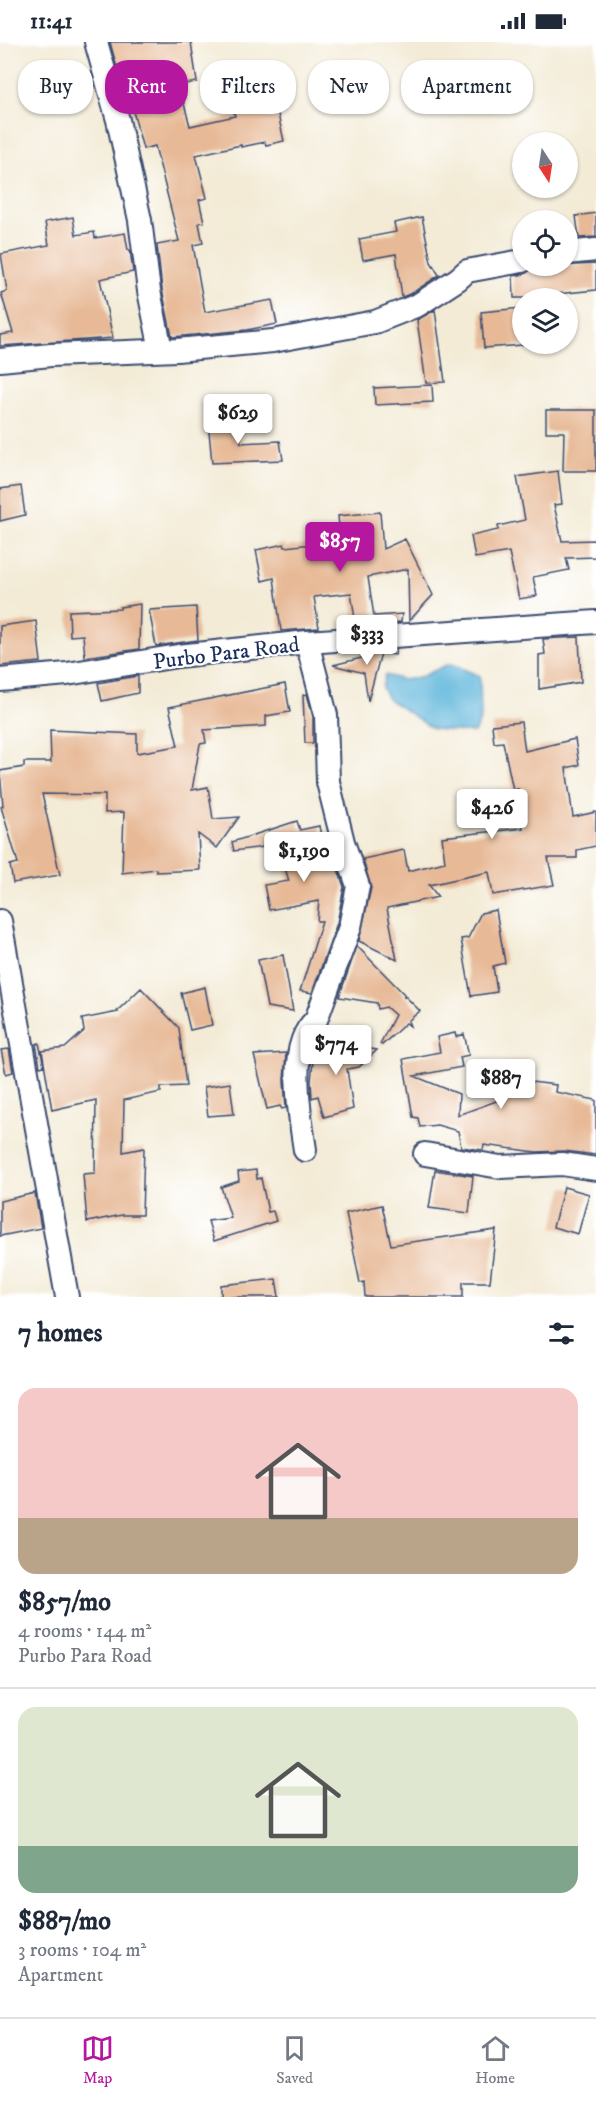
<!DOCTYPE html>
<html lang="en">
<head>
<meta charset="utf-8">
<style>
	:root { --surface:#fff; --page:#f6f6f7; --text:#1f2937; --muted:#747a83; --line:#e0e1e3; --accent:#b5179e }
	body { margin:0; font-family:"IM FELL DW Pica",serif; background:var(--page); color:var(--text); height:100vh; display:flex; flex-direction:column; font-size:22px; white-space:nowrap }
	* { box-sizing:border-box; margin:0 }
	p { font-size:20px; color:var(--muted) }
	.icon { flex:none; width:33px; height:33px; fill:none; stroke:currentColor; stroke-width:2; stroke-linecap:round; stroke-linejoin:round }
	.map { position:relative; height:1255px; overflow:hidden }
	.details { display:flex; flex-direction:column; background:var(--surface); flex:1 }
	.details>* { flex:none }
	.hud { position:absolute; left:18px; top:18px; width:561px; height:54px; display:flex; gap:12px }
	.needle { width:39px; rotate:168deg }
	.controls { position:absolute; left:512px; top:90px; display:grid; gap:12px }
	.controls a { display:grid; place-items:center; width:66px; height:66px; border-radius:50%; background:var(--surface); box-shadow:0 2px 4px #0004; font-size:30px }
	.price { position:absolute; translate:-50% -51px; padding:0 14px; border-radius:6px; background:#fff; color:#222; font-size:20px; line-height:39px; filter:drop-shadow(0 2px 3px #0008) }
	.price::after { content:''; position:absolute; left:50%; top:36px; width:18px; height:14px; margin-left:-9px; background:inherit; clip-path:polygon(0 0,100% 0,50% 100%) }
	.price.on { background:var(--accent); color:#fff }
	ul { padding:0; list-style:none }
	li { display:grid; align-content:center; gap:12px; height:318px; padding:0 18px }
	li+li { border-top:2px solid var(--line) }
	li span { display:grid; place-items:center; height:186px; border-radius:18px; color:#555 }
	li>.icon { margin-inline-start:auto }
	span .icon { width:108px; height:108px; fill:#fffc; stroke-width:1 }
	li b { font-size:26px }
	h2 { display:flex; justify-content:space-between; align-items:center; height:72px; padding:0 18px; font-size:26px }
	.tag { padding:0 21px; border-radius:24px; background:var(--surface); box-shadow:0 2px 4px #0004; font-size:21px; line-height:54px }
	.tag.on { background:var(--accent); color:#fff }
	.status { display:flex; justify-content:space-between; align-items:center; height:42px; padding:0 30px; background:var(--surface); direction:ltr }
	.status svg { height:16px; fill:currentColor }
	.dock { display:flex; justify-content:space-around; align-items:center; height:84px; border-top:2px solid var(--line); background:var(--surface); font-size:16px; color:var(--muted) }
	.dock a { display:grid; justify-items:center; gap:3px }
	.dock .on { color:var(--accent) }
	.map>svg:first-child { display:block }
	.water { fill:#5eb6db; stroke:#3c729c; stroke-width:1.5 }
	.building { fill:#e7b996 }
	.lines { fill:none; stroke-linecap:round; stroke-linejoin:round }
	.minor-casing { stroke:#3b4b70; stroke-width:26 }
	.minor { stroke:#fff; stroke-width:22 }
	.labels { text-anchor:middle; stroke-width:4.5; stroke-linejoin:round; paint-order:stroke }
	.street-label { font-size:22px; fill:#1b2f5e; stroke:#fff }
</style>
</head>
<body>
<div class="status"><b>11:41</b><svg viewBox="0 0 49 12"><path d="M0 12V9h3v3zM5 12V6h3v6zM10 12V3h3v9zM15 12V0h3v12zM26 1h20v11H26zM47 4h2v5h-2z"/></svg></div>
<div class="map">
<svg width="596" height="1255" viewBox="0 0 596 1255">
	<rect width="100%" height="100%" fill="#fff"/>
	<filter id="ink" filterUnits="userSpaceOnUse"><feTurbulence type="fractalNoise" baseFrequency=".0167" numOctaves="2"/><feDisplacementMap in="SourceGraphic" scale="12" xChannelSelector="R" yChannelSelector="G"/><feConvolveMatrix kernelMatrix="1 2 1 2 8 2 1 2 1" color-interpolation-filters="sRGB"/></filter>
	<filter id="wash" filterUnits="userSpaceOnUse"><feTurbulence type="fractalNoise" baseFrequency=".008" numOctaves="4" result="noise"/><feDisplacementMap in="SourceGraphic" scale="24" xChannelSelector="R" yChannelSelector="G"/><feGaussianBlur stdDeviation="1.35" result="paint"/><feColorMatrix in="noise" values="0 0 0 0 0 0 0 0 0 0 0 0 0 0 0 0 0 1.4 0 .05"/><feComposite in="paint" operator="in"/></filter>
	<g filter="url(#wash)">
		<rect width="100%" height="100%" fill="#f3ebd6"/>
		<path class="water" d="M446 623H454L480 634 481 676 474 691 433 687 388 657 382 646 385 633 404 638 423 634Z"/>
		<g id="blocks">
			<path class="building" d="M110 0H191L197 40 179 43 190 84 235 74 233 66 275 59 284 99 266 103 265 100 241 105V103L196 113 207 156 199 158 204 180 199 181 203 201 193 203 205 270 272 258 277 282 247 288 172 295 162 247 157 203 179 199 155 104 143 107 129 54 125 55Z
				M596 171V195L579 196 576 174Z
				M73 175 76 193 94 190 95 196 125 191 128 208H130L133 230 100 237 113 296 0 304V293L13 291 1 251 7 249 1 212 49 203 45 180Z
				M422 175 431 220 439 233 412 251 402 255 396 212 363 218 359 197 396 190 394 181Z
				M596 222V248L556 252 557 256H514L513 234 525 232 534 225Z
				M522 266V303L484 306 481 270Z
				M435 268 445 340 426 341 417 278Z
				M432 343 433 360 375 363 374 346Z
				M546 368H596V429H563L564 390H546Z
				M236 374 241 401 280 399 283 418 212 421 208 379Z
				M558 429 562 462 554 463 562 499 596 498V515L566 516 569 528 533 535 537 554 519 557 509 510 475 516 471 494 498 488V484L525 478 517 435Z
				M21 444 25 473 0 479V447Z
				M380 470 383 507 405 497 433 553 409 579 408 527 368 535 374 574 402 572 401 580 356 583 351 551 314 555 319 586 281 589 274 536 262 539 256 508 284 502 285 505 330 500V494L340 493 338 474Z
				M140 562 139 607 85 615 83 593 70 594 69 569 120 567V565Z
				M196 565 198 598 156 604 149 568Z
				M36 579 41 620 0 624V584Z
				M579 595 581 640 539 647V613L545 612 543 597Z
				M396 607 395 613 381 611 368 659 364 631 333 623 362 616 361 610Z
				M138 634V651L102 659 98 641Z
				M285 642 290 670 266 674V684L204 688 206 701 200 702 192 748 208 745 213 777 239 775 217 806 198 792 200 828 156 830V827L122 831 124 770 105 771V753L42 752 60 833 13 841 10 823 18 821 1 765 3 764 0 729 24 725V720H51L50 688 137 692V711L178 704 169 665Z
				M307 652 313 675V701H305L303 653Z
				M521 680 525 709 575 697 579 723 566 726 573 775 596 770V804L577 808V816H548L554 843 493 853 489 830 429 843 438 855 387 866 397 918 359 899 371 846 363 817 404 808 408 829 445 820 442 795 523 786 518 747 513 748 503 700 494 701 492 683Z
				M297 779 300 788 319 784 323 803 331 807 344 845 337 881 312 951 300 949 322 879H317L319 859 269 868 264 843 289 839 278 803 234 809 232 800Z
				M496 868 505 921 493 924 497 950 471 954 461 897 468 896 481 871Z
				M357 904 404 952V956L405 954 420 969 408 979 410 984 406 981 382 1003 380 1002 395 973 386 965 378 967 377 961 339 955Z
				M283 913 293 969 267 965 258 918Z
				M205 945 212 983 190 988 181 951Z
				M141 946 179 986 186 1044 161 1045V1050L124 1058 123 1110 144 1106 142 1173H122L87 1180 83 1132 95 1131 96 1058 52 1068 42 1009 65 1006 84 989 82 977 118 970 117 969Z
				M455 991 456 995 464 992 469 1013 460 1015 462 1025 414 1034 459 1052 458 1073 502 1057 501 1049 522 1046 523 1039 556 1043 555 1050 596 1058V1113L564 1109 536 1110 484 1103 483 1108 461 1105 458 1089 437 1083 420 1085 418 1076 413 1075 403 1017 440 1010 437 995Z
				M326 1000 377 1008 359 1025 347 1027 353 1067 324 1075 318 1054 312 1056 311 1039 314 1010 327 1009Z
				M39 1001 44 1024 40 1025 36 1002Z
				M9 1007 13 1030 6 1032 1 1008Z
				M286 1011 284 1039 286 1066 282 1067 280 1064 267 1067 254 1013Z
				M230 1041 234 1072 208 1074 204 1045Z
				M256 1128 257 1137 261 1136 268 1170 273 1169 276 1179 214 1199 208 1179 231 1176 221 1145 239 1139 238 1130Z
				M435 1128 473 1134 469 1171 429 1166Z
				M564 1145 589 1152 578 1192 553 1185Z
				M35 1151 41 1186 0 1194V1159Z
				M382 1163 391 1203 496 1188 490 1240H463V1255H365L364 1240 360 1241 346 1171Z
				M276 1237 279 1255H221V1243Z"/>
		</g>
	</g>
	<g filter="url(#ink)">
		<use href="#blocks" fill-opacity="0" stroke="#3b4b70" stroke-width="1.5"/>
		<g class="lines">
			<defs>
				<path id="minor" d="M96 0 118 78 140 178 149 249 161 308
					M567 211 596 208
					M0 318 51 313 177 308 273 299 375 280 418 263 458 237 467 229 522 219
					M0 638 67 632 178 614 307 600 596 580
					M0 879 67 1255
					M305 1108C300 1073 286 1003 316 978L350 885 358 844 343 800 328 740 326 673 307 600
					M425 1112 500 1125 562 1122 596 1127"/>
			</defs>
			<use href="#minor" class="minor-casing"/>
			<use href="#minor" class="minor"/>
		</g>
	</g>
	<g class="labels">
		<g class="street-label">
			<text transform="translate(226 610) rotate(-7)" y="8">Purbo Para Road</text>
		</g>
	</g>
</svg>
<div class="controls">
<a><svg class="needle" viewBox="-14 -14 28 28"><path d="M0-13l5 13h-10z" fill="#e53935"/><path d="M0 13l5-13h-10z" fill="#747a83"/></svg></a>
<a><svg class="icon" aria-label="locate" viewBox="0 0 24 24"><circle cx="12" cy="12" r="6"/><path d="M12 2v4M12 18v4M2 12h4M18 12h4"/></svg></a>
<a><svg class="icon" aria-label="layers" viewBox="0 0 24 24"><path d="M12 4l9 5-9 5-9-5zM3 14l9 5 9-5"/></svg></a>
</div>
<b class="price" style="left:238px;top:403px">$629</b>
<b class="price on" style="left:340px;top:531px">$857</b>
<b class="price" style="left:367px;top:624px">$333</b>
<b class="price" style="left:492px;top:798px">$426</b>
<b class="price" style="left:304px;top:841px">$1,190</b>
<b class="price" style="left:336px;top:1034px">$774</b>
<b class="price" style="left:501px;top:1068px">$887</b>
<div class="hud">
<a class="tag">Buy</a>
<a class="tag on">Rent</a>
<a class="tag">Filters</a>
<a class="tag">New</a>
<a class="tag">Apartment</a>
</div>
</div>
<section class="details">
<h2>7 homes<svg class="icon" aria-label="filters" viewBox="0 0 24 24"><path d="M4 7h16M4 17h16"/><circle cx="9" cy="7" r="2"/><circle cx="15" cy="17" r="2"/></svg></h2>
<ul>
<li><span style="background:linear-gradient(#f6c9c9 70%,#b9a48a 0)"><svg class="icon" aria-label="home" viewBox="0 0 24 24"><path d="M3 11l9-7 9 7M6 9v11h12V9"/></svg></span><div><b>$857/mo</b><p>4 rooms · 144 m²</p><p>Purbo Para Road</p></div></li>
<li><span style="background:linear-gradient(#dfe7d0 75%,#7fa58c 0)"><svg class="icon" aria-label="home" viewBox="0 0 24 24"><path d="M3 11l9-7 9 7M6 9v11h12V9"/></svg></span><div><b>$887/mo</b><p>3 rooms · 104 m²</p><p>Apartment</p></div></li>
</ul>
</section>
<nav class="dock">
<a class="on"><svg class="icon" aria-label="map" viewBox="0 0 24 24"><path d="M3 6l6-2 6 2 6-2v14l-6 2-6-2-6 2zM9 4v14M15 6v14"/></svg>Map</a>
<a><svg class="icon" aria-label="saved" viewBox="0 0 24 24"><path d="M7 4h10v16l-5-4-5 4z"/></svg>Saved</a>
<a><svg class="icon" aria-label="home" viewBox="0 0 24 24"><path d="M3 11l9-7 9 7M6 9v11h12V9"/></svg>Home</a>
</nav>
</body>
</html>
